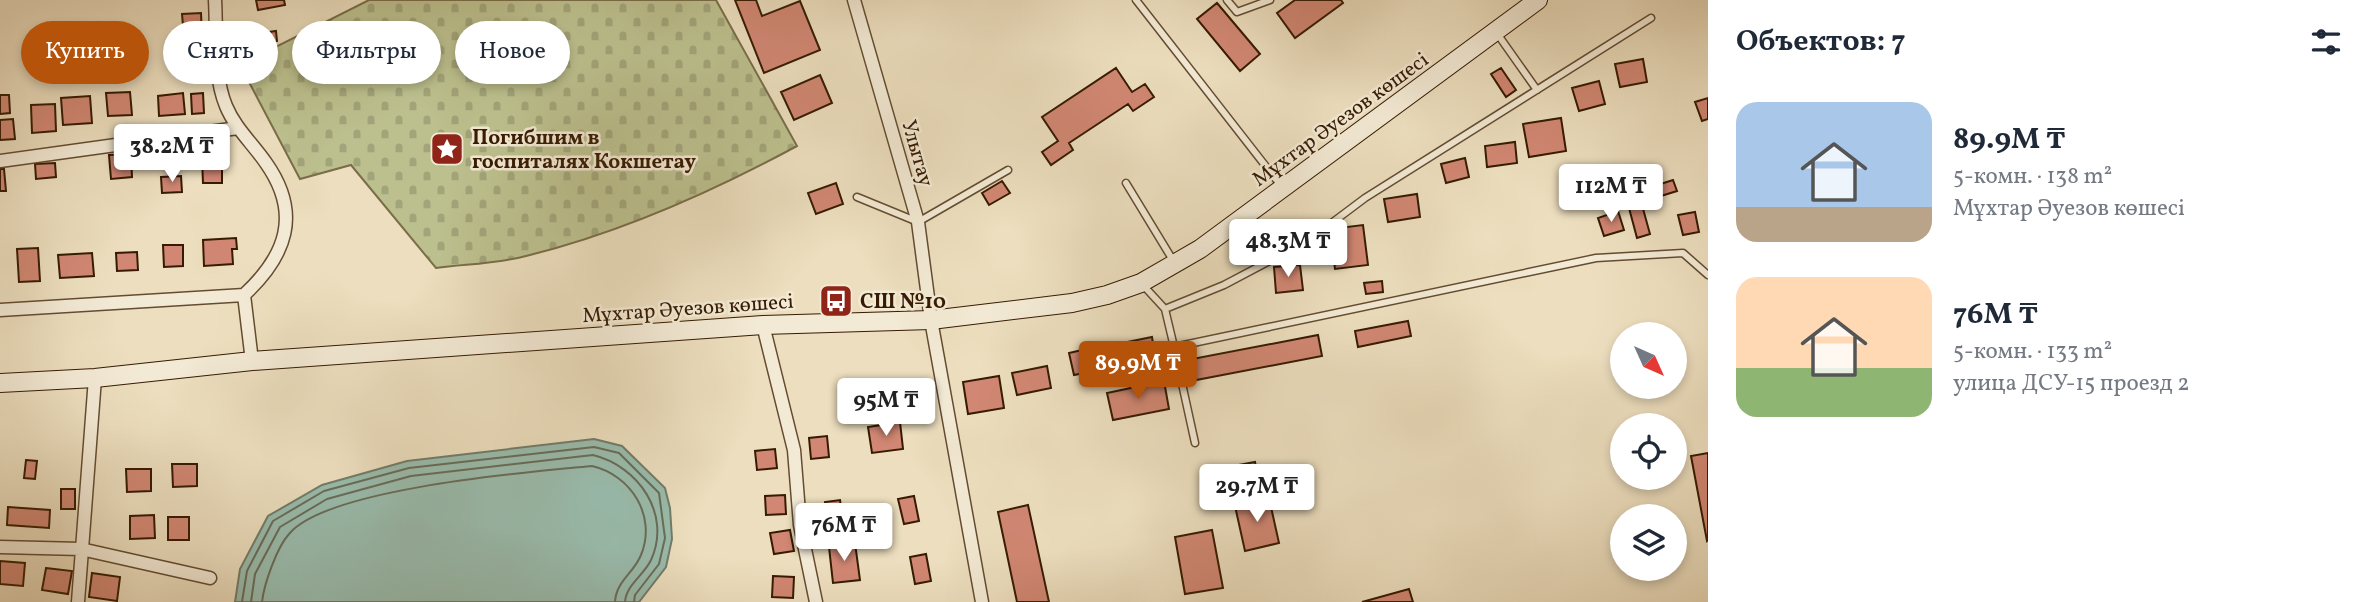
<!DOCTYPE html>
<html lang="ru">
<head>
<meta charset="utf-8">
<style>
	:root { --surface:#fff; --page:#f6f6f7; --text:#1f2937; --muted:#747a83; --accent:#b45309 }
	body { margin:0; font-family:Vollkorn,serif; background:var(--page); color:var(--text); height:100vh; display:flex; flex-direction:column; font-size:26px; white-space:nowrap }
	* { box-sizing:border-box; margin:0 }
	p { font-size:23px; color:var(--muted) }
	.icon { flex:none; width:38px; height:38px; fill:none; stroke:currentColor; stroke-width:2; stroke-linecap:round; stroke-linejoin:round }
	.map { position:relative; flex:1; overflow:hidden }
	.details { display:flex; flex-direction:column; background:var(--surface); width:665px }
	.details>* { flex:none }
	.guide { position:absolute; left:21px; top:21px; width:665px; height:63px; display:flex; gap:14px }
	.needle { width:46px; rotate:135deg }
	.fabs { position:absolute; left:1610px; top:322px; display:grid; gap:14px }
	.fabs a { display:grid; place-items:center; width:77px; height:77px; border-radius:50%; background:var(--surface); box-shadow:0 4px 10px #0003; font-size:35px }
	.price { position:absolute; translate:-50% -60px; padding:0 16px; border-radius:7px; background:#fff; color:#222; font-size:23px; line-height:46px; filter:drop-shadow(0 2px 4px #0008) }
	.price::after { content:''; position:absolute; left:50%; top:42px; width:21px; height:16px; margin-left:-10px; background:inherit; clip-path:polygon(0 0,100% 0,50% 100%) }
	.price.selected { background:var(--accent); color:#fff }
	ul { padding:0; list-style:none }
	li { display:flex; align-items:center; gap:21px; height:175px; padding:0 28px }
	li span { display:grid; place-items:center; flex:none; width:196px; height:140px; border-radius:21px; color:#555 }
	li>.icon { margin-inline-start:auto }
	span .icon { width:84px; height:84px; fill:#fffc; stroke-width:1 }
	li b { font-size:30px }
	h2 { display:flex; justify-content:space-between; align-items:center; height:84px; padding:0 28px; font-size:30px }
	.tag { padding:0 24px; border-radius:32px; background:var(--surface); box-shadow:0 4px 10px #0003; font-size:24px; line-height:63px }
	.tag.selected { background:var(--accent); color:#fff }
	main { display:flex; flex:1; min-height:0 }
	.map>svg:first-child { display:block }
	.cemetery { fill:url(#cemetery-stones); stroke:#796e48; stroke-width:2 }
	.water { fill:#99bcad; stroke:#717c69; stroke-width:2 }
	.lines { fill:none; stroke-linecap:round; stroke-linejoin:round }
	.shore { stroke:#686c58; stroke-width:2 }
	.building { fill:#d18773; stroke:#361b02; stroke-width:2 }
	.service-casing { stroke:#644c31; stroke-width:9 }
	.minor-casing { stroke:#644c31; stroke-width:15 }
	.secondary-casing { stroke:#361b02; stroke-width:20 }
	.service { stroke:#f3ead5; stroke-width:6 }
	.minor { stroke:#f3ead5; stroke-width:12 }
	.secondary { stroke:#f3ead5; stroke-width:18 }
	.labels { text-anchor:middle; stroke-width:5; stroke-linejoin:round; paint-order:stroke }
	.street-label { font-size:21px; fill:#361b02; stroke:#f3ead5 }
	.poi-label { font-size:21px; font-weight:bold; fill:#361b02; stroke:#f3ead5; text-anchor:start }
</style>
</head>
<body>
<main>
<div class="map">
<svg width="1708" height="602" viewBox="0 0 1708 602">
	<defs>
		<pattern id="cemetery-stones" width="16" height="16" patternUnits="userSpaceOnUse" patternTransform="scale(1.75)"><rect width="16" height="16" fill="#bcc08e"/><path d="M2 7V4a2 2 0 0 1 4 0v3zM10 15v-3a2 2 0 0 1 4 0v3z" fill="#a2a479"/></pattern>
	</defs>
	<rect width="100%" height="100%" fill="#ecdebe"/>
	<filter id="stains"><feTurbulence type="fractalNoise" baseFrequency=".00286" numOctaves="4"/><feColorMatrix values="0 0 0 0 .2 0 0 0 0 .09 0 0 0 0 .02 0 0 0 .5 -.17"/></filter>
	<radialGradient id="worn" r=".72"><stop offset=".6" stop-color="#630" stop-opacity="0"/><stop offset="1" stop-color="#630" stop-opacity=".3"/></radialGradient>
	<path class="cemetery" d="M369 0H716L797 146C712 192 620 233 526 256 497 264 465 264 436 268L351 165 300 179 240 65Z"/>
	<path class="water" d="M594 439 622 446 665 488 670 508 672 539 666 567 639 602H235L240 569 268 516 322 485 407 461Z"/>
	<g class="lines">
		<path class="shore" d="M242 602 247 571 273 521 324 491 409 468 594 447 619 453 659 493 665 538 659 564 635 595 634 602
			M251 602 255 574 280 527 327 499 411 476 593 455C638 466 672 514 651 560 644 575 626 585 625 602
			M262 602C264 584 277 547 289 534 327 488 530 472 592 466 631 475 657 516 641 555 634 573 616 581 615 602"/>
	</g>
	<path class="building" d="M256 0H284L285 5 258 10Z
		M735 0H756L762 16 800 1 820 50 764 73Z
		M1295 0H1341L1343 3 1295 38 1277 13Z
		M1217 3 1260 54 1240 71 1197 19Z
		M201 13 202 36 184 37 182 14Z
		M276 31 277 41 257 45 255 34Z
		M1643 59 1647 82 1620 87 1615 64Z
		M1116 68 1132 92 1145 84 1154 97 1133 111 1128 104 1069 143 1073 150 1051 165 1042 152 1058 141 1042 117Z
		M1501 68 1516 90 1506 97 1491 74Z
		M820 75 832 103 794 120 781 92Z
		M1599 81 1605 104 1579 111 1572 88Z
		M130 92 132 115 108 116 106 93Z
		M183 93 185 114 159 116 158 96Z
		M203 93 204 113 192 114 191 94Z
		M0 95H9L10 113 0 114Z
		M90 96 92 123 63 125 61 98Z
		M1708 98V119L1702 121 1695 102Z
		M55 104 56 131 32 133 31 105Z
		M1561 118 1566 151 1529 157 1523 124Z
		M13 119 15 139 0 140V120Z
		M1515 142 1517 163 1487 167 1485 146Z
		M131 154 132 177 111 179 109 155Z
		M1465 158 1469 177 1446 183 1441 164Z
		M202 159H222V183H203Z
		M55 163 56 177 36 179 35 164Z
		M0 169H4L6 191H0Z
		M181 176 182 192 162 193 161 177Z
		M1673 180 1677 191 1648 200 1645 189Z
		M1002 181 1010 193 989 205 982 193Z
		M836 183 843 204 816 214 808 193Z
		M1417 194 1420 217 1388 222 1384 199Z
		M1642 205 1650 234 1637 238 1629 208Z
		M1618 211 1624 230 1604 236 1598 218Z
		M1695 212 1699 232 1683 235 1678 215Z
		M1363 225 1368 265 1335 269 1330 229Z
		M236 238 237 249H232L233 264 204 266 203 240Z
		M163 245H183V266L164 267Z
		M38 248 40 281 19 282 17 249Z
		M137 252 138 270 117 271 116 253Z
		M92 253 94 276 60 278 58 255Z
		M1300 265 1303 290 1276 293 1274 267Z
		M1382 281 1383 292 1366 294 1364 283Z
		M1408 321 1411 336 1358 347 1355 331Z
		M1318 335 1322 356 1191 381 1187 360Z
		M1152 337 1155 356 1130 360 1127 342Z
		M1104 345 1109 368 1074 375 1069 353Z
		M1047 366 1051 388 1017 395 1012 373Z
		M999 376 1004 408 968 414 963 382Z
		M1164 381 1169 409 1113 420 1107 393Z
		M900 422 903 449 872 453 868 427Z
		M827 436 829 457 811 459 809 438Z
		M775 449 777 468 757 470 755 451Z
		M1708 453V540L1707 541 1691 456Z
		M26 460 37 461 35 479 24 478Z
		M1255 462 1258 478 1236 482 1233 466Z
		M172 464H197V486L173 487Z
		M126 469H151V491L127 492Z
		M61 489H75V509H61Z
		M785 495 786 514 766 515 765 496Z
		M914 496 919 521 904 524 898 499Z
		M1269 498 1279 543 1245 551 1235 506Z
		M840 500 843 521 828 523 825 502Z
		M1028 505 1049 602H1017L998 512Z
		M8 507 50 510 49 528 7 525Z
		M154 515 155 538 130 539V516Z
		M168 517H189V540H168Z
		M790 530 794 551 774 554 770 533Z
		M1212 530 1223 588 1185 594 1175 537Z
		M855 543 860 580 833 583 829 547Z
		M926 554 931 581 915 584 910 557Z
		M0 561 25 563 23 586 0 584Z
		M46 568 72 571 68 594 42 590Z
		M92 573 120 577 117 601 89 597Z
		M773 576 794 577 793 598 772 597Z
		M1409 589 1413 602H1362Z"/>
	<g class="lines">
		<defs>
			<path id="service" d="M1136 0 1282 187
				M1227 0 1237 12 1270 0
				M1496 32 1537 90
				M1126 183 1174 262
				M857 197 918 222 1008 170
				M1142 284 1165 309 1174 347 1596 258 1683 253 1708 275
				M1165 309 1224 285 1309 240 1365 198 1651 18
				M1174 347 1195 443"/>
			<path id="minor" d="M215 0C217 33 213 75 226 106 235 128 253 144 266 163 302 214 286 256 244 295L252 361
				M854 0 918 222 931 320 982 602
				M0 161 238 128
				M0 310 244 295
				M763 325 794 450 800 525 816 602
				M0 547 81 549 210 578
				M78 602 95 378"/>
			<path id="secondary" d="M0 383 95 378 252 361 763 325 931 320 1072 303 1107 295 1141 283 1200 249 1538 0"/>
		</defs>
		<use href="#service" class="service-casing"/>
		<use href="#minor" class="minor-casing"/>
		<use href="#secondary" class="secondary-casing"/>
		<use href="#service" class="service"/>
		<use href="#minor" class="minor"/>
		<use href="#secondary" class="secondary"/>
	</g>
	<defs>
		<symbol id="sight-square" viewBox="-11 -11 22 22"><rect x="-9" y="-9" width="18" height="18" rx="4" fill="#8f2418" stroke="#f3ead5"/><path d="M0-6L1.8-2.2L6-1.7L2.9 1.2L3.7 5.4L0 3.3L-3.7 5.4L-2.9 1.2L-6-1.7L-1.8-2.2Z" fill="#fff"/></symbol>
		<symbol id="bus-square" viewBox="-11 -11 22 22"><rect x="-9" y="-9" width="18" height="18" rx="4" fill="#8f2418" stroke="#f3ead5"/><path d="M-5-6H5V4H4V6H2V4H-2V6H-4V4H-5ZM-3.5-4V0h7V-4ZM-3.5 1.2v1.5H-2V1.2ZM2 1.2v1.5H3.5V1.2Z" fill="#fff"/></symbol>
	</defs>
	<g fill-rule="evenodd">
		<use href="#sight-square" x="428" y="130" width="38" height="38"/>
		<use href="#bus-square" x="817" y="282" width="38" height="38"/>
	</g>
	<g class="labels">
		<g class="street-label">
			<text transform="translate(1340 119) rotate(-36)" y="7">Мұхтар Әуезов көшесі</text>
			<text transform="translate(918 153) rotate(74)" y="7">Улытау</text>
			<text transform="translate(688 308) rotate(-4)" y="7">Мұхтар Әуезов көшесі</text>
		</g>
		<g class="poi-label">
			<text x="472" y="144">Погибшим в<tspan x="472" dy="24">госпиталях Кокшетау</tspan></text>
			<text x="860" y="308">СШ №10</text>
		</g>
	</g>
	<rect width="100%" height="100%" filter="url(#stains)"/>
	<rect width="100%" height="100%" fill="url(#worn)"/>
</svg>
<div class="fabs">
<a><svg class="needle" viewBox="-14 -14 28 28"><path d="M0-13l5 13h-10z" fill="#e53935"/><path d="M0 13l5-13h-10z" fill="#747a83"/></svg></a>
<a><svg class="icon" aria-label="locate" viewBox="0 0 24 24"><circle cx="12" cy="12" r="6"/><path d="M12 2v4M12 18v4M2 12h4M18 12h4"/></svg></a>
<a><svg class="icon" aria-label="layers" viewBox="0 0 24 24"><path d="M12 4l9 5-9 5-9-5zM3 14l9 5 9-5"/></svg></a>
</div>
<b class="price" style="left:172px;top:184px">38.2M ₸</b>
<b class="price" style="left:1611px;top:224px">112M ₸</b>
<b class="price" style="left:1288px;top:279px">48.3M ₸</b>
<b class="price selected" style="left:1138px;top:401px">89.9M ₸</b>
<b class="price" style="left:886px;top:438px">95M ₸</b>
<b class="price" style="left:1257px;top:524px">29.7M ₸</b>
<b class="price" style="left:844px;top:563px">76M ₸</b>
<div class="guide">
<a class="tag selected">Купить</a>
<a class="tag">Снять</a>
<a class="tag">Фильтры</a>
<a class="tag">Новое</a>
</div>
</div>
<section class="details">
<h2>Объектов: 7<svg class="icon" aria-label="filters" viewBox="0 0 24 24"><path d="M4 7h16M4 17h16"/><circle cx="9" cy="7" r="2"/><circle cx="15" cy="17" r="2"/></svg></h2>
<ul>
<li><span style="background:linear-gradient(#a9c7e8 75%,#b9a48a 0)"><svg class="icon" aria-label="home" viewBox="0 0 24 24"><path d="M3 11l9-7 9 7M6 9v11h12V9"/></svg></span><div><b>89.9M ₸</b><p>5-комн. · 138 m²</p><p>Мұхтар Әуезов көшесі</p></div></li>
<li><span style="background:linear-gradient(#ffd9b3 65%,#8fb573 0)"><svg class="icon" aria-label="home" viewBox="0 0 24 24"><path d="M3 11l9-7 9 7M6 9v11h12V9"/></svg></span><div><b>76M ₸</b><p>5-комн. · 133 m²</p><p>улица ДСУ-15 проезд 2</p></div></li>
</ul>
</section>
</main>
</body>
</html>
